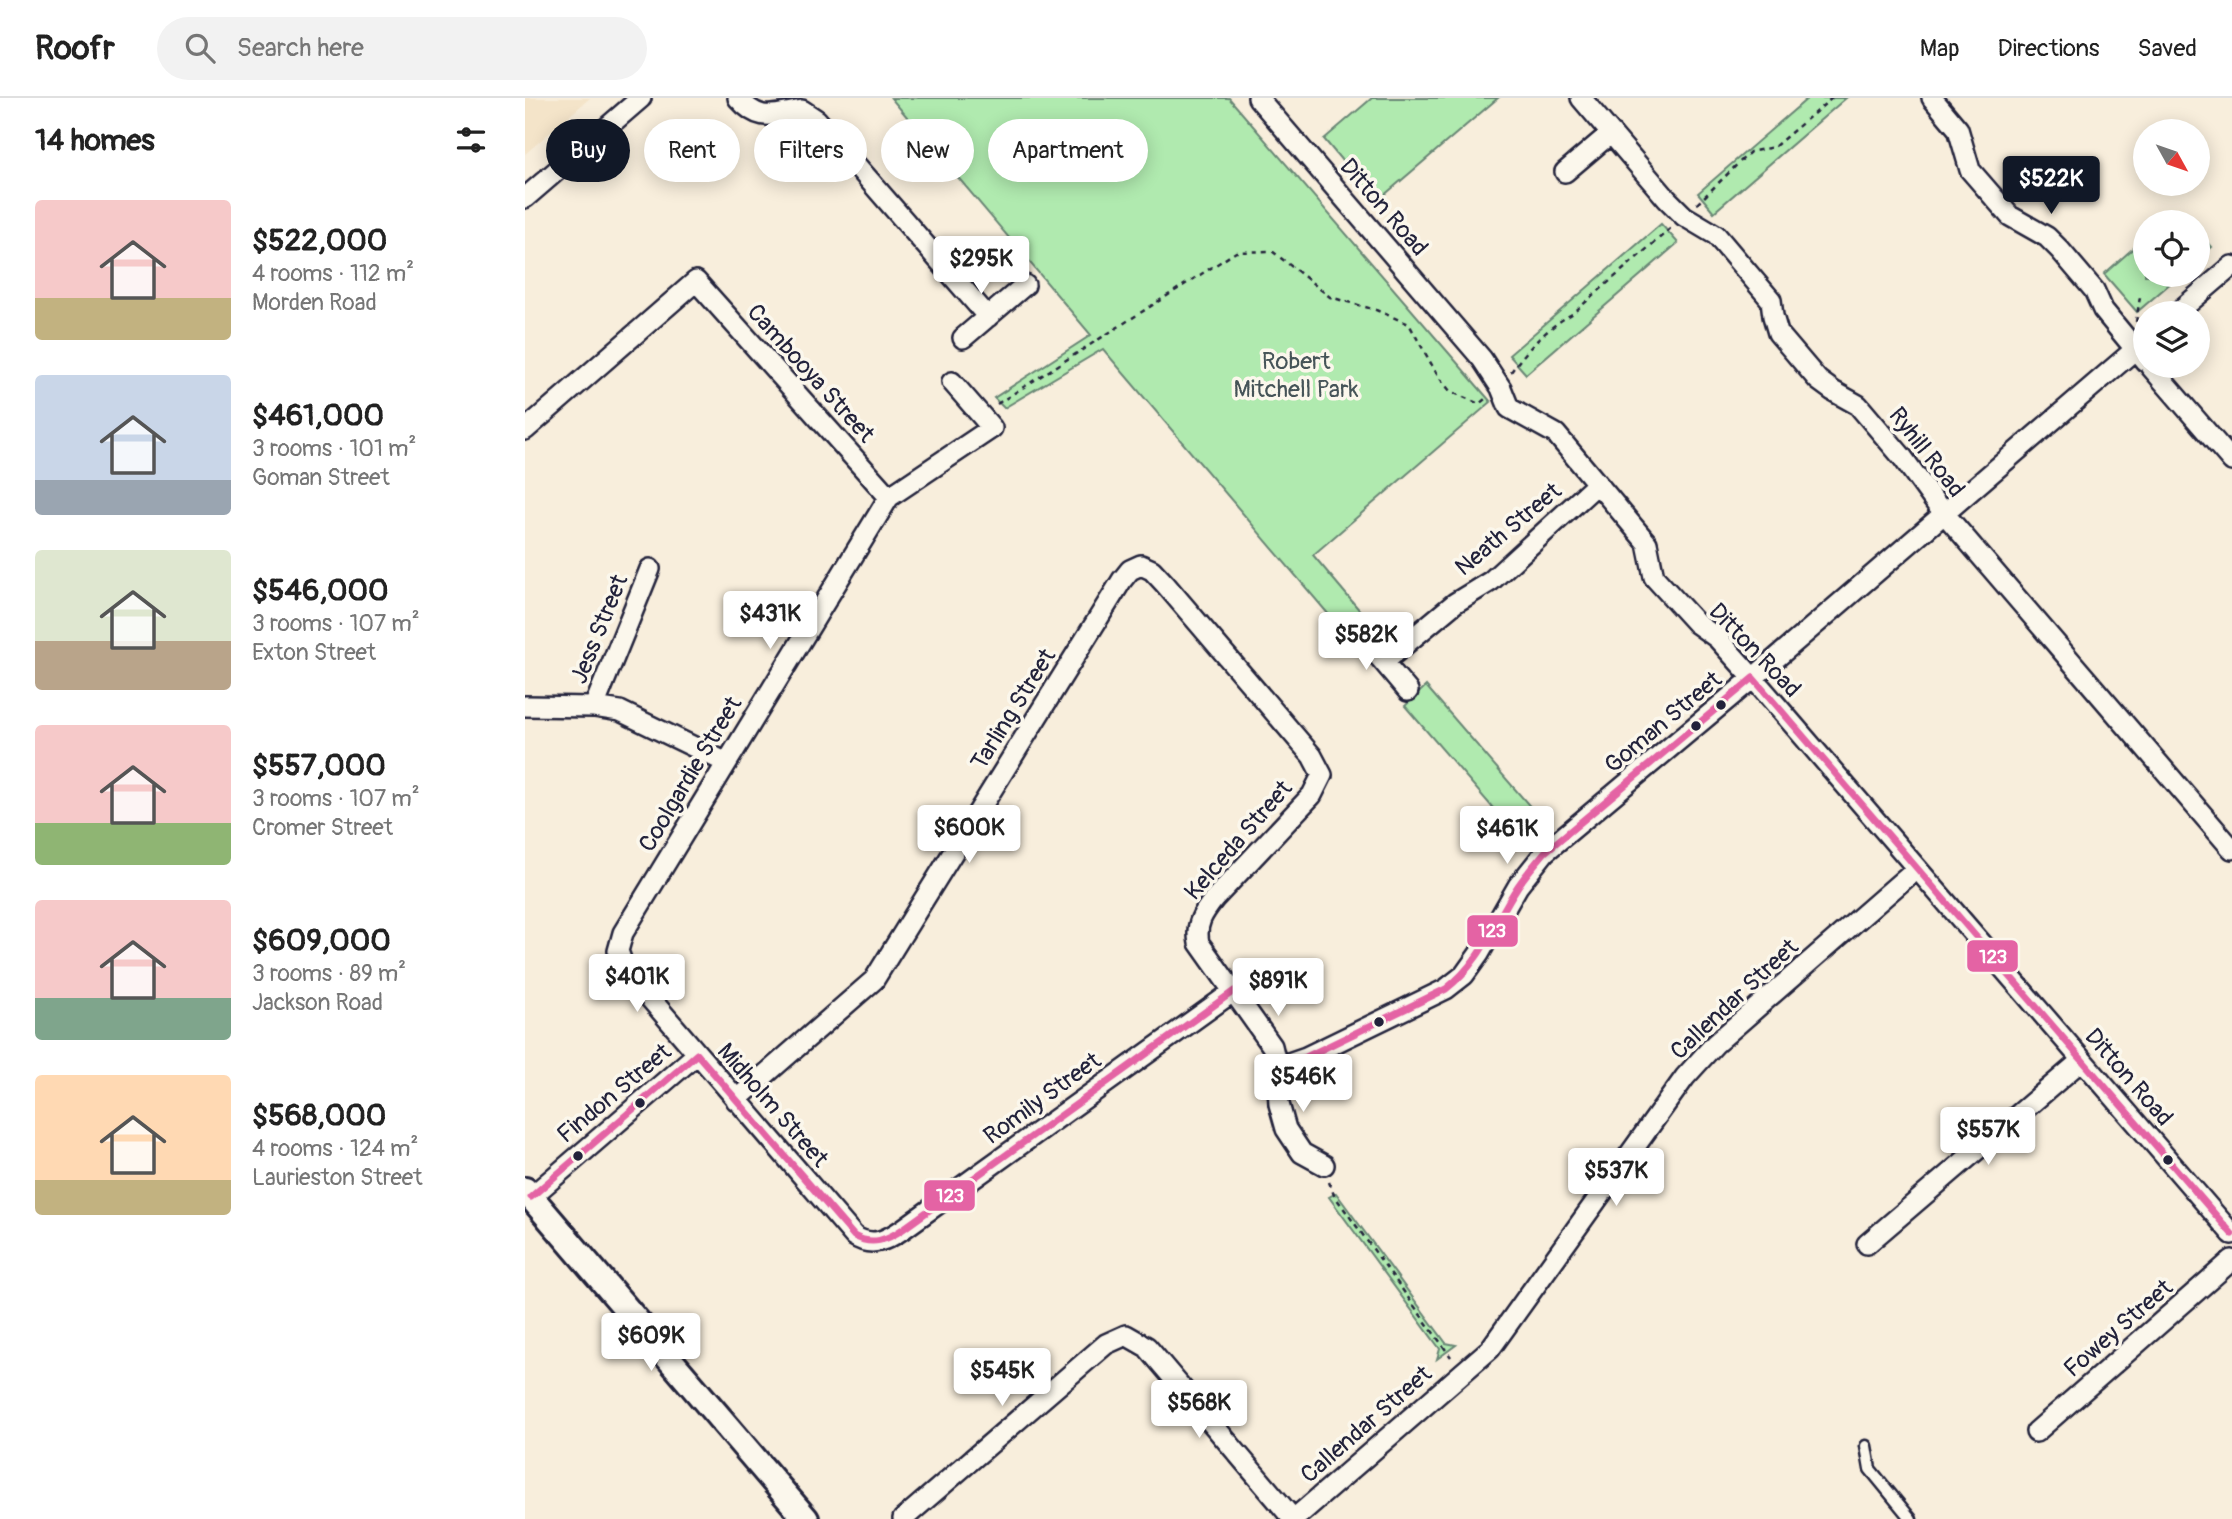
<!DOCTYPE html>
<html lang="en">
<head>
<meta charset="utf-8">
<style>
	:root { --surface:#fff; --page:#f2f2f2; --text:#222; --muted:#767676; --line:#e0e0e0; --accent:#111827 }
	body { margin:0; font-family:Pangolin,sans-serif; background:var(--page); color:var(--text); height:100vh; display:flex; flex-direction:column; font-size:26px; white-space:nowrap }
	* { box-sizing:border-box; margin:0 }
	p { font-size:23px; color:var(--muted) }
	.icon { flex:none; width:38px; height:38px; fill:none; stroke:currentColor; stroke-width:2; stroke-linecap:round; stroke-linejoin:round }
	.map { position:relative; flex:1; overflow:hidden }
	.panel { display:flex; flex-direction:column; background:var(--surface); width:525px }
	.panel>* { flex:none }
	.top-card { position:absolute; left:21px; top:21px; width:665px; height:63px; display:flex; gap:14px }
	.needle { width:46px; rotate:130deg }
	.controls { position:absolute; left:1608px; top:21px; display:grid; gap:14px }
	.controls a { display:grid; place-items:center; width:77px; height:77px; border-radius:50%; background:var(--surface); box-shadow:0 4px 18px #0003; font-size:35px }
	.price { position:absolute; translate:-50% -60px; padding:0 16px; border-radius:7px; background:#fff; color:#222; font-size:23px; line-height:46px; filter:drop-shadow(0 2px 4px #0008) }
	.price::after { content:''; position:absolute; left:50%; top:42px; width:21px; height:16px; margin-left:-10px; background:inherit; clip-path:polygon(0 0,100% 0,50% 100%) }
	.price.active { background:var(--accent); color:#fff }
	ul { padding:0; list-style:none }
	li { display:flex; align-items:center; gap:21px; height:175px; padding:0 35px }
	li span { display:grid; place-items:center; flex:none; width:196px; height:140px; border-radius:7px; color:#555 }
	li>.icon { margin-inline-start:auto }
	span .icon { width:84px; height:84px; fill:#fffc; stroke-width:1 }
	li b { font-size:30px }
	h2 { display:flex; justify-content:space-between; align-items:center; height:84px; padding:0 35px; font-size:30px }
	.chip { padding:0 24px; border-radius:32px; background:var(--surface); box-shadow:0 4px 18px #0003; font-size:24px; line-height:63px }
	.chip.active { background:var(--accent); color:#fff }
	header { display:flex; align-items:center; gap:42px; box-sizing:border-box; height:98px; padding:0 35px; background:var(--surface); border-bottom:2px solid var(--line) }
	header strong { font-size:33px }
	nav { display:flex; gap:38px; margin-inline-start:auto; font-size:24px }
	.search { width:490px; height:63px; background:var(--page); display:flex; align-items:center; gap:18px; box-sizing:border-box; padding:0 24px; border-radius:38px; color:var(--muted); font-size:26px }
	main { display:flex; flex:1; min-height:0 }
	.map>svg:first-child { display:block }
	.built { fill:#f4e4c9 }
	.green { fill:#b0eaaf; stroke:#698675; stroke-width:2 }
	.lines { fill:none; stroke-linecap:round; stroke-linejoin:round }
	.service-casing { stroke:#22223b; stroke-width:15 }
	.minor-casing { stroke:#22223b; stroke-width:24 }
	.tertiary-casing { stroke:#22223b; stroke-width:30 }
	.path { stroke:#22223b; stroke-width:2.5; stroke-dasharray:5 5; stroke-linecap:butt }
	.service { stroke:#fbf7ec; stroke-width:10 }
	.minor { stroke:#fbf7ec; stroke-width:19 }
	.tertiary { stroke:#fbf7ec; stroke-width:24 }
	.bus-1-casing { stroke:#fbf7ec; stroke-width:12 }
	.bus-1 { stroke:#e463a4; stroke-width:7 }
	.bus-dot { fill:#22223b; stroke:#fbf7ec; stroke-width:2.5 }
	.labels { text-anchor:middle; stroke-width:7; stroke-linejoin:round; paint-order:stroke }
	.street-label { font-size:24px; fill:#22223b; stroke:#fbf7ec }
	.park-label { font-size:24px; fill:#465458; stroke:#fbf7ec }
	.line-badge { stroke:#fbf7ec; stroke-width:2.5 }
	.badge-label { font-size:19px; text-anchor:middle; font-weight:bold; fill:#fff }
</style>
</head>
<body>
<header>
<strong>Roofr</strong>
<div class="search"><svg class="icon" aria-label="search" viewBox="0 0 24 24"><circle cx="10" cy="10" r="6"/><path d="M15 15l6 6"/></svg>Search here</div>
<nav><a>Map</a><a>Directions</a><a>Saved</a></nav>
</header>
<main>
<section class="panel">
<h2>14 homes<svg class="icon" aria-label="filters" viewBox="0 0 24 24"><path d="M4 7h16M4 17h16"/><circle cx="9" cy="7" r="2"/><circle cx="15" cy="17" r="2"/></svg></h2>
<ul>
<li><span style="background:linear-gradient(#f6c9c9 70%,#c2b280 0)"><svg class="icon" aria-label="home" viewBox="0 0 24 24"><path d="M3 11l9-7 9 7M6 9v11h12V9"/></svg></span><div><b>$522,000</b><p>4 rooms · 112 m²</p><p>Morden Road</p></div></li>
<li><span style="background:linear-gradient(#c9d6e8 75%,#9aa5b1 0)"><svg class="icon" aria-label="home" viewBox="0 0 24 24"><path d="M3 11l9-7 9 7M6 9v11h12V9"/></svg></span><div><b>$461,000</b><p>3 rooms · 101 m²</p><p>Goman Street</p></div></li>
<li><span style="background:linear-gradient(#dfe7d0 65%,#b9a48a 0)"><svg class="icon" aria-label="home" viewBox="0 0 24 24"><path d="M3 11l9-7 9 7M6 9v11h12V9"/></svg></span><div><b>$546,000</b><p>3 rooms · 107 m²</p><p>Exton Street</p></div></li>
<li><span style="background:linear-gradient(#f6c9c9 70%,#8fb573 0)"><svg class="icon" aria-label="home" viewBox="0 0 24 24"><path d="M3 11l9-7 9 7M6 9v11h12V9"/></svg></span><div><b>$557,000</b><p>3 rooms · 107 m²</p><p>Cromer Street</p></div></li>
<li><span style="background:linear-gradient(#f6c9c9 70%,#7fa58c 0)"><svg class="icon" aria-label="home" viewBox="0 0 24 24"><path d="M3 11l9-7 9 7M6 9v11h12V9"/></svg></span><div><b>$609,000</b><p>3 rooms · 89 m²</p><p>Jackson Road</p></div></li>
<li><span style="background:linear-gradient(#ffd9b3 75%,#c2b280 0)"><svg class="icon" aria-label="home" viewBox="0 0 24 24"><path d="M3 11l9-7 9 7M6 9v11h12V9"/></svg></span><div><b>$568,000</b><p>4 rooms · 124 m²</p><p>Laurieston Street</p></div></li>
</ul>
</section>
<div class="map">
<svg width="1707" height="1421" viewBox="0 0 1707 1421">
	<rect width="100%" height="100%" fill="#f8eedc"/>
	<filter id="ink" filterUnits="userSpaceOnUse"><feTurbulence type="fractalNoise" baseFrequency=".0143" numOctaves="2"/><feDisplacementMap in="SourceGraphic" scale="14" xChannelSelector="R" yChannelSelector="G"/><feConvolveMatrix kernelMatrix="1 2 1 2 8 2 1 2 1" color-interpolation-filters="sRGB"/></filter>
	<g filter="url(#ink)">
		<path class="built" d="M0 0H65L0 56Z"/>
		<path class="green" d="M366 0H704L966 304 788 457 836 514 816 531 578 251 479 310 469 300 566 237Z
			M847 0H973L851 104 799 41Z
			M1283 0H1321L1189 114 1173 95Z
			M1136 126 1153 145 1001 276 984 257Z
			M1673 133 1687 149 1673 161Z
			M1620 140V177H1655L1612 214 1579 176Z
			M901 588 1021 727 999 746 880 608Z
			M811 1095 921 1245 931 1247 912 1261 915 1251 804 1099Z"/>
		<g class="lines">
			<defs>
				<path id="service" d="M1341 1348 1345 1371 1386 1421"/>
				<path id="minor" d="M213 0C235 25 247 17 277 12L292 22 463 219
					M733 0 957 261 976 290 984 310 1031 336 1122 445 1129 479 1171 525 1192 540 1228 580 1707 1136
					M1056 0 1142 101 1159 118 1191 137 1246 202 1248 218 1253 235 1293 282 1308 293 1333 307 1378 360 1412 407 1707 751
					M1407 0 1433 31 1445 72 1485 118 1522 139 1535 152 1569 192 1578 212 1620 263
					M1040 74 1086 35
					M0 100 116 0
					M1652 215 1707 168
					M438 240 500 187
					M1625 268 1707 363
					M427 284 467 330 364 399 98 835 93 853 99 870 329 1138C347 1150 362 1142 378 1131L709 893
					M0 332 171 183 364 399
					M829 529 883 593
					M859 564 930 505 966 483 1072 386
					M0 608 69 609 95 613 200 664
					M69 609 125 471
					M752 969 781 959 921 891 939 877 954 856 993 788 1020 754 1228 580 1620 243
					M211 1002 349 882 597 482 605 472 616 467 627 472 640 486 787 658 797 677 787 697 689 801C678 815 670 826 674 845L747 948 752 969 754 1006 761 1031 777 1055 799 1067
					M6 1099 172 956
					M1342 1146 1557 962
					M1511 1334 1707 1162
					M378 1421 581 1246 601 1237 622 1249 768 1421
					M769 1421 965 1251 1160 979 1190 946 1391 771"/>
				<path id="tertiary" d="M0 1092 281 1421"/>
			</defs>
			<use href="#service" class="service-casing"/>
			<use href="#minor" class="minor-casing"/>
			<use href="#tertiary" class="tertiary-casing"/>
			<path class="path" d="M1172 106 1225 54 1249 49 1307 0
				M1611 224 1615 199
				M986 274C1001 252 1023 229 1047 216L1146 130
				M472 306 711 154 747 153 805 199 851 212 884 226 913 278 925 293 954 306 960 301
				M804 1084 809 1097 926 1259"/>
			<use href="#service" class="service"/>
			<use href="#minor" class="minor"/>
			<use href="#tertiary" class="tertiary"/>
			<defs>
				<path id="bus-1" d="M1228 580 1707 1136
					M172 956 329 1138C347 1148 362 1142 378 1131L709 893
					M752 969 781 959 921 891C958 862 968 826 993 788 1001 776 1011 765 1020 754L1228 580
					M6 1099 172 956"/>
			</defs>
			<use href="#bus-1" class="bus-1-casing"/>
			<use href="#bus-1" class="bus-1"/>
		</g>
	</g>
	<g class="bus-dot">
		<circle cx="1196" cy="607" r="6"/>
		<circle cx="1171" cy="628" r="6"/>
		<circle cx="854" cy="924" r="6"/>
		<circle cx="115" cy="1005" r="6"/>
		<circle cx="53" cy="1058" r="6"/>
		<circle cx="1643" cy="1062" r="6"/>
	</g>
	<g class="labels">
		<g class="street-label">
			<text transform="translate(859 109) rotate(49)" y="8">Ditton Road</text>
			<text transform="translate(286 275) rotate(48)" y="8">Cambooya Street</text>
			<text transform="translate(1402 354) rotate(52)" y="8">Ryhill Road</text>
			<text transform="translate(983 431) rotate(-40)" y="8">Neath Street</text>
			<text transform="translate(74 531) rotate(-68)" y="8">Jess Street</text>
			<text transform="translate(1230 552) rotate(46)" y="8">Ditton Road</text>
			<text transform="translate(488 611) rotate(-58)" y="8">Tarling Street</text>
			<text transform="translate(1138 624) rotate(-40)" y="8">Goman Street</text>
			<text transform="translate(165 676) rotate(-59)" y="8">Coolgardie Street</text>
			<text transform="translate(713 742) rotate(-49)" y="8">Kelceda Street</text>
			<text transform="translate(1209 901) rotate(-43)" y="8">Callendar Street</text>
			<text transform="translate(1604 979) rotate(49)" y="8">Ditton Road</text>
			<text transform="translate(89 995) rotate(-40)" y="8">Findon Street</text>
			<text transform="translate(517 1000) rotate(-36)" y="8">Romily Street</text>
			<text transform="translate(248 1007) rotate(49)" y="8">Midholm Street</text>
			<text transform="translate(1593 1230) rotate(-41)" y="8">Fowey Street</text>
			<text transform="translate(841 1326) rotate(-41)" y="8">Callendar Street</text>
		</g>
		<g class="park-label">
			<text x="771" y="271">Robert<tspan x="771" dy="28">Mitchell Park</tspan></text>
		</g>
	</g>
	<g class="line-badge">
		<rect x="941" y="816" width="53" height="34" rx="7" fill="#e463a4"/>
		<rect x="1441" y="841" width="53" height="34" rx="7" fill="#e463a4"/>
		<rect x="398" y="1081" width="53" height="33" rx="7" fill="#e463a4"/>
	</g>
	<g class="badge-label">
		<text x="967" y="839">123</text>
		<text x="1468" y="865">123</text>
		<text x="425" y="1104">123</text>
	</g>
</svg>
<div class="controls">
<a><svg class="needle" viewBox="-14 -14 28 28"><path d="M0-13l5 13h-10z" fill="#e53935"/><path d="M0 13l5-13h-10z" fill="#767676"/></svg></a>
<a><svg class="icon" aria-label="locate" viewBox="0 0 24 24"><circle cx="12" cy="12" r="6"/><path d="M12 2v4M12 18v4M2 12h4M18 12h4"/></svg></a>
<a><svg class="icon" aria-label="layers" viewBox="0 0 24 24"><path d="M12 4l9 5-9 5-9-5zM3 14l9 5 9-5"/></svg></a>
</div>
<b class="price active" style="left:1526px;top:118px">$522K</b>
<b class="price" style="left:456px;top:198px">$295K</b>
<b class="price" style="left:245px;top:553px">$431K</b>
<b class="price" style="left:841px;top:574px">$582K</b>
<b class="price" style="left:444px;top:767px">$600K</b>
<b class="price" style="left:982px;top:768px">$461K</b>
<b class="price" style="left:112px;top:916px">$401K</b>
<b class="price" style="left:753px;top:920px">$891K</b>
<b class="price" style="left:778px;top:1016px">$546K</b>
<b class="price" style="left:1463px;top:1069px">$557K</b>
<b class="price" style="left:1091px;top:1110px">$537K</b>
<b class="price" style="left:126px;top:1275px">$609K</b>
<b class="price" style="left:477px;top:1310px">$545K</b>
<b class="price" style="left:674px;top:1342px">$568K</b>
<div class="top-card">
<a class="chip active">Buy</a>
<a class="chip">Rent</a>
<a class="chip">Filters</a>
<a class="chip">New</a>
<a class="chip">Apartment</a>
</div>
</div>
</main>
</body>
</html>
